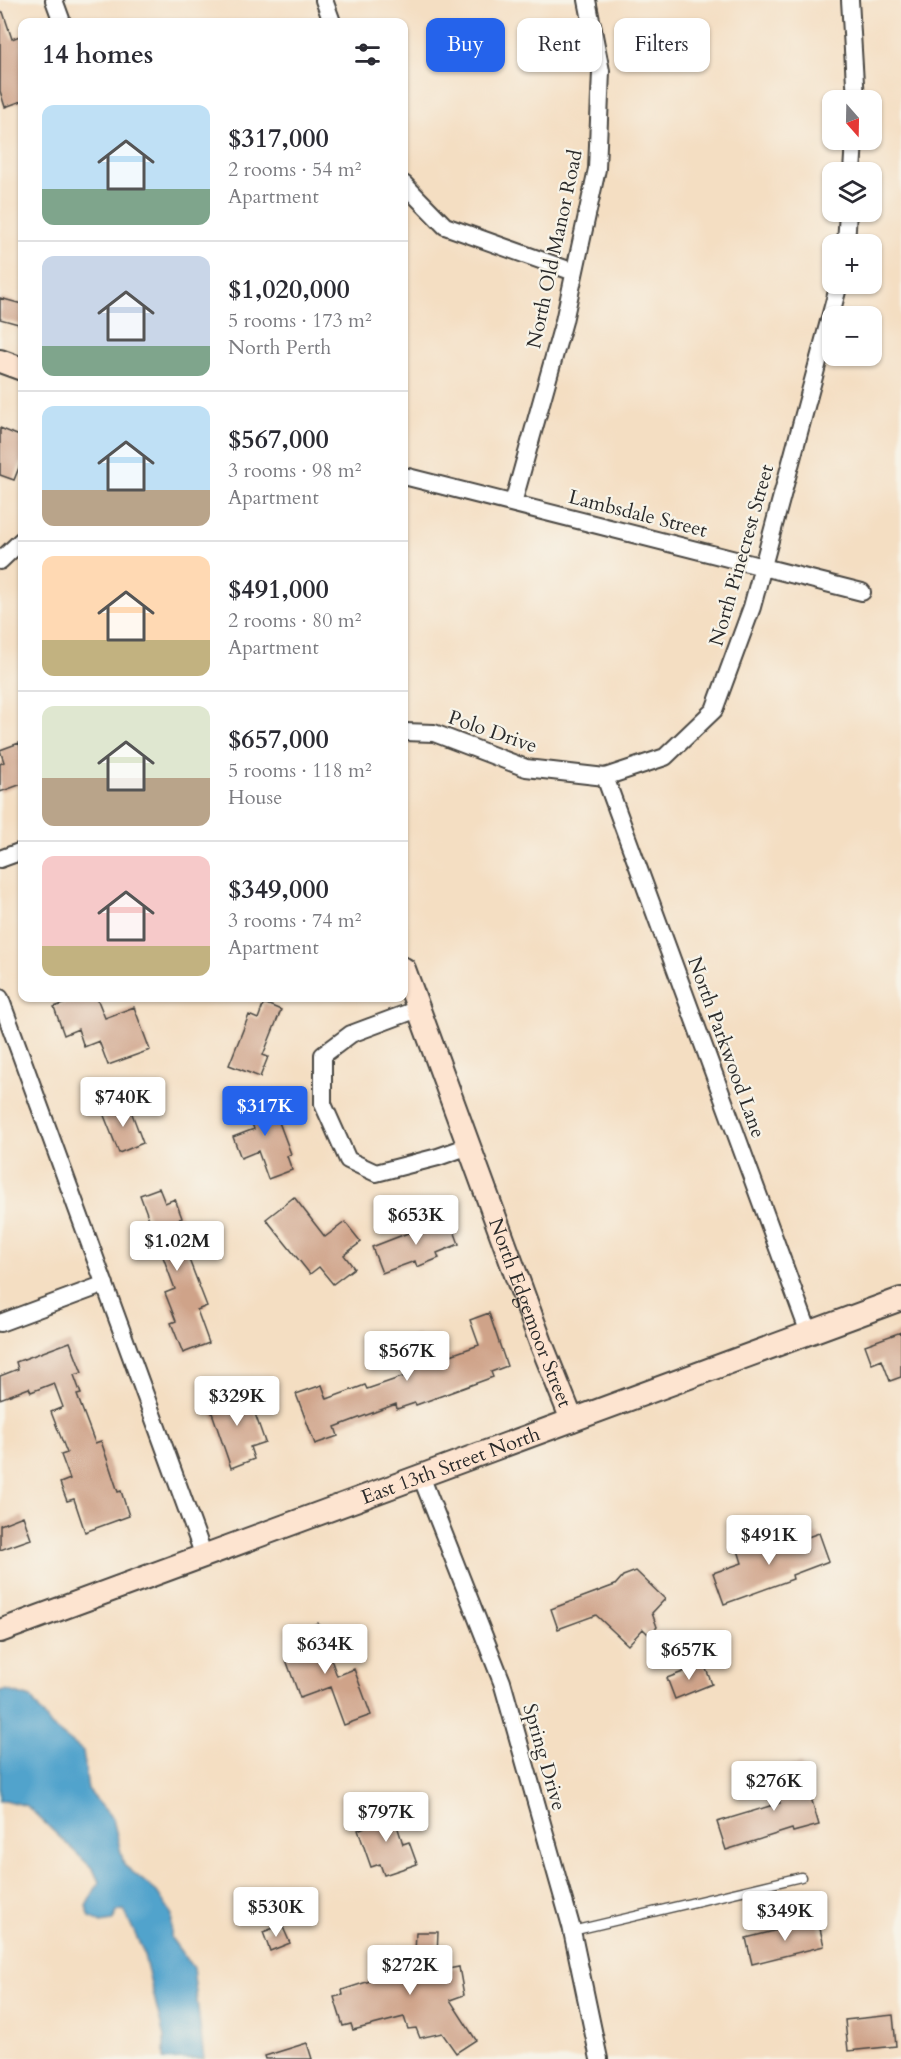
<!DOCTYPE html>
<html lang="en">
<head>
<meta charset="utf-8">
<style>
	:root { --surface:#fff; --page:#f7f7f7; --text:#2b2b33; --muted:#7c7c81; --line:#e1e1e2; --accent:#2563eb }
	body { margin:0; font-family:Cardo,serif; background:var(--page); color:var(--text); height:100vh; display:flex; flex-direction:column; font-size:22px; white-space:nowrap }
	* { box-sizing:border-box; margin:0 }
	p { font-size:20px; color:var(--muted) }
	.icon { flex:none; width:33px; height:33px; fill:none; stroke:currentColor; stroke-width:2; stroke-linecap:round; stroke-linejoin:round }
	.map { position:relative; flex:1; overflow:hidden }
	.details { position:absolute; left:18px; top:18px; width:390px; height:984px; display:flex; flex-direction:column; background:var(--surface); border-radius:12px; box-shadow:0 2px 4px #0004 }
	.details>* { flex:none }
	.banner { position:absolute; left:426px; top:18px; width:384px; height:54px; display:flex; gap:12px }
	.needle { width:39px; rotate:160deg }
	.fabs { position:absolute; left:822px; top:90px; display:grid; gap:12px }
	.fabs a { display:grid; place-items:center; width:60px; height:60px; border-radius:12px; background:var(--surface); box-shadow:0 2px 4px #0004; font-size:30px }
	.price { position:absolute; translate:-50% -51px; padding:0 14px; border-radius:6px; background:#fff; color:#222; font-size:20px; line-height:39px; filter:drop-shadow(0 2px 3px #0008) }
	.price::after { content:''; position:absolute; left:50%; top:36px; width:18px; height:14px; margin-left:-9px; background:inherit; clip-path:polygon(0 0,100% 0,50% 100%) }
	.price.active { background:var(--accent); color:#fff }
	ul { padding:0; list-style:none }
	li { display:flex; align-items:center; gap:18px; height:150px; padding:0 24px }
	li+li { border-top:2px solid var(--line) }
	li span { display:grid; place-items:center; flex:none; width:168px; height:120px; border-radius:12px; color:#555 }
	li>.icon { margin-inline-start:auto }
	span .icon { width:72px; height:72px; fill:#fffc; stroke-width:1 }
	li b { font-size:26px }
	h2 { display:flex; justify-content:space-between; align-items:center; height:72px; padding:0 24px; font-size:26px }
	.tag { padding:0 21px; border-radius:12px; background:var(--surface); box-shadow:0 2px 4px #0004; font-size:21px; line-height:54px }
	.tag.active { background:var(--accent); color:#fff }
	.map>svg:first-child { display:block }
	.water { fill:#51a3cc; stroke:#3e677c; stroke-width:1.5 }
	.building { fill:#cfa389 }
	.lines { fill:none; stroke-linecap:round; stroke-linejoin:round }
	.lane-casing { stroke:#494642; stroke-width:11 }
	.street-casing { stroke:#494642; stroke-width:20 }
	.secondary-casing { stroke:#494642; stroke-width:26 }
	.lane { stroke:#fff; stroke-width:8 }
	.street { stroke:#fff; stroke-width:16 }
	.secondary { stroke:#fde4d0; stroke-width:22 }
	.labels { text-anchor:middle; stroke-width:4.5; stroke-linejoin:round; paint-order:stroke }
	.street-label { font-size:20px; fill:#2b2b2b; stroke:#f7f3e8 }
</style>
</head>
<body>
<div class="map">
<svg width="901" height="2059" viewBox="0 0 901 2059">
	<rect width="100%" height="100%" fill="#f7f3e8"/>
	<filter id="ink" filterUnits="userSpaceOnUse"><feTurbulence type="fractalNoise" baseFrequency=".0167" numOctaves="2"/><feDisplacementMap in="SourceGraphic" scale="12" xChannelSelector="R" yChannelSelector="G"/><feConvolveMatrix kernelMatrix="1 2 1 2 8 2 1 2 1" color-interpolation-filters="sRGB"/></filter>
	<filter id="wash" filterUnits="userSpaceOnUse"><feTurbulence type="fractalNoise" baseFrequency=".008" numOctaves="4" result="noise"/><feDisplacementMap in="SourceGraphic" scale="24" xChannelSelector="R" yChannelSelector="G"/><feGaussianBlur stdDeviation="1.35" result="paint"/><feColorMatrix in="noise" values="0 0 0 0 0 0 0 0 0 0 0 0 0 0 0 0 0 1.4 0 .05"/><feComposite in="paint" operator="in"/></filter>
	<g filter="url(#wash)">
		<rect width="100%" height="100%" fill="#f4dec2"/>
		<path class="water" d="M6 1690 31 1698 51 1726 83 1751 88 1790 113 1819 124 1865 157 1892 172 1915 171 1938 193 1968 204 2059H164V2037L143 1951 124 1910 118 1911 112 1921 101 1923 90 1917 86 1906 99 1882 93 1869 27 1806 5 1800 0 1801V1691Z"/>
		<g id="blocks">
			<path class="building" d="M0 12H3L12 39 22 35V101L5 107 0 91Z
				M0 298 22 304V325L0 319Z
				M0 428 22 437V460L14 480 0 475Z
				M19 743 22 754V784L0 792V764L4 762 0 750Z
				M80 998H97L105 1018 134 1007 150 1050 108 1065 99 1041 84 1047 78 1029 64 1035 54 1007Z
				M264 1003 281 1010 263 1055 268 1057 260 1077 229 1065 249 1015 258 1019Z
				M268 1093 291 1154 287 1156 292 1170 268 1179 258 1151 241 1158 233 1137 254 1129 244 1102Z
				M128 1103 143 1143 119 1153 103 1113Z
				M159 1188 165 1203 175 1199 182 1218 174 1221 207 1306 197 1310 209 1343 183 1353 171 1323 176 1321 165 1293 175 1289 140 1195Z
				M294 1197 325 1237 345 1222 361 1242 344 1255 354 1268 333 1284 319 1267 310 1274 266 1219Z
				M449 1217 459 1244 437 1253 439 1258 417 1267 415 1261 382 1273 372 1247Z
				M489 1313 507 1366 491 1372 493 1377 416 1405 415 1403 397 1409 396 1404 335 1427 338 1436 315 1444 296 1394 322 1385 327 1399 365 1385 367 1389 408 1375 397 1342 418 1335 428 1363 479 1345 470 1320Z
				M901 1332V1377L890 1381 882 1360 872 1364 865 1345Z
				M70 1342 82 1373 74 1375 81 1394 77 1395 95 1443 101 1441 118 1492 121 1491 129 1516 85 1532 74 1499 67 1501 60 1483 70 1479 61 1455 67 1453 51 1412 63 1407 54 1383 31 1392 29 1388 0 1399V1376L18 1369 16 1362Z
				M247 1391 265 1442 250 1447 254 1459 231 1468 209 1404Z
				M23 1516 31 1539 0 1550V1525Z
				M819 1533 829 1561 792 1575 793 1579 724 1604 713 1573 742 1563 738 1550 773 1537 777 1548Z
				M636 1571 665 1599 652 1613 657 1627 649 1635 643 1629 628 1645 596 1615 558 1629 551 1609 615 1585 623 1576Z
				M318 1623 337 1676 354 1669 371 1715 344 1725 330 1687 300 1698 285 1657 296 1653 289 1634Z
				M704 1664 712 1684 675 1699 667 1678Z
				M801 1763 819 1825 793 1832 792 1829 726 1850 717 1822 780 1803 770 1772Z
				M391 1807 403 1844 409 1842 417 1864 384 1875 380 1864 371 1867 358 1830 367 1826 363 1816Z
				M818 1920 824 1946 752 1964 746 1938Z
				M282 1925 290 1943 270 1951 263 1932Z
				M416 1932H438L437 1955 443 1970 459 1967 464 1995 450 2000 476 2040 456 2053 442 2033 420 2038 416 2028 408 2029 404 2017 353 2030 351 2024 343 2026 334 1997 343 1995 342 1990 376 1979 373 1965 415 1954Z
				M893 2015 896 2046 848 2051 845 2020Z
				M307 2043 312 2059H266L265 2056Z"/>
		</g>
	</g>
	<g filter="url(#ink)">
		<use href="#blocks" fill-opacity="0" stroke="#494642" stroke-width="1.5"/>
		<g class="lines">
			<defs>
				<path id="lane" d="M572 1931 801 1877"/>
				<path id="street" d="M54 0 62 22
					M324 0 332 22
					M850 0 856 100
					M852 172 854 140
					M404 184 445 226 574 272
					M846 244 848 212
					M404 476 862 592
					M513 503 564 321 597 169 601 71 587 0
					M0 561 22 540
					M404 732 434 733 526 768 605 777 665 757 714 710 752 607 839 284
					M605 777 809 1333
					M0 859 22 851
					M0 998 204 1556
					M418 1009 351 1034 323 1055V1104L348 1160 376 1173 438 1157 469 1146
					M0 1323 105 1284
					M421 1476 502 1682 571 1926 599 2059"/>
				<g id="secondary">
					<path d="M0 361 22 369"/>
					<path id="s1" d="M404 969 541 1343 572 1420"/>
					<path id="s2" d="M0 1631 901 1299"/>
				</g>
			</defs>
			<use href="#lane" class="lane-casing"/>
			<use href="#street" class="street-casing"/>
			<use href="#secondary" class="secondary-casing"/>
			<use href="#lane" class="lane"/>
			<use href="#street" class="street"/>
			<use href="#secondary" class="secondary"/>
		</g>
	</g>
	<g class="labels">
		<g class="street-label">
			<text transform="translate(554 249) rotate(-78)" y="7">North Old Manor Road</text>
			<text transform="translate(638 513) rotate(14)" y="7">Lambsdale Street</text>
			<text transform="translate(741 555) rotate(-74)" y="7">North Pinecrest Street</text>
			<text transform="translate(493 731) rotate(19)" y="7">Polo Drive</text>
			<text transform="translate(727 1047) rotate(70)" y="7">North Parkwood Lane</text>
			<text dy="7" stroke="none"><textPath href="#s1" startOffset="366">North Edgemoor Street</textPath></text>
			<text dy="7" stroke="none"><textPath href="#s2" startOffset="480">East 13th Street North</textPath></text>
			<text transform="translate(545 1757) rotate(74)" y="7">Spring Drive</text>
		</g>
	</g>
</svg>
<div class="fabs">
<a><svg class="needle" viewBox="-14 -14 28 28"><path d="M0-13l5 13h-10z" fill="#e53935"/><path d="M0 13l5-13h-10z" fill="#7c7c81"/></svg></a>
<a><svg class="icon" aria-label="layers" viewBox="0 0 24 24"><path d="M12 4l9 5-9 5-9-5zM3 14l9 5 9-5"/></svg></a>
<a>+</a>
<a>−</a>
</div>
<b class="price" style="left:123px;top:1128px">$740K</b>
<b class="price active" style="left:265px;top:1137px">$317K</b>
<b class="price" style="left:416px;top:1246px">$653K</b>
<b class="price" style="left:177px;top:1272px">$1.02M</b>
<b class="price" style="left:407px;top:1382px">$567K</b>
<b class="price" style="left:237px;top:1427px">$329K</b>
<b class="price" style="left:769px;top:1566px">$491K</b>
<b class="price" style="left:325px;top:1675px">$634K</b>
<b class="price" style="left:689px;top:1681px">$657K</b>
<b class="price" style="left:774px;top:1812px">$276K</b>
<b class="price" style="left:386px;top:1843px">$797K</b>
<b class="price" style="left:276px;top:1938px">$530K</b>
<b class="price" style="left:785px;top:1942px">$349K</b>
<b class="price" style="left:410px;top:1996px">$272K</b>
<div class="banner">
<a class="tag active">Buy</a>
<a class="tag">Rent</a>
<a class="tag">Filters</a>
</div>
<section class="details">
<h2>14 homes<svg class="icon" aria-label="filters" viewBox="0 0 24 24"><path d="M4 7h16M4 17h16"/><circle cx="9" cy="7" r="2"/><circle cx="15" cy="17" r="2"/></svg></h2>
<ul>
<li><span style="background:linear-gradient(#bfe0f5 70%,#7fa58c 0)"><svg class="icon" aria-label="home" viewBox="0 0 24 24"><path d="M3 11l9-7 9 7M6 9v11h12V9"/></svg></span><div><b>$317,000</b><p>2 rooms · 54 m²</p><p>Apartment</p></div></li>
<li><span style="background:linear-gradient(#c9d6e8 75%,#7fa58c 0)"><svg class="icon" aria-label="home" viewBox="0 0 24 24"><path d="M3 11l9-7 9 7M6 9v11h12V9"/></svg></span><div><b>$1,020,000</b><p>5 rooms · 173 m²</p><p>North Perth</p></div></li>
<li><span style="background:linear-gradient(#bfe0f5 70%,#b9a48a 0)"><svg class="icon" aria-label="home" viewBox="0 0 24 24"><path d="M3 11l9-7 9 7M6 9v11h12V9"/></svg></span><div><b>$567,000</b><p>3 rooms · 98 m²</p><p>Apartment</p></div></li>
<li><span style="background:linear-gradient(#ffd9b3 70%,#c2b280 0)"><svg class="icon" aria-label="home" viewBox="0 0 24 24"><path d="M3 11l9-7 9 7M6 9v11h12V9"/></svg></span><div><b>$491,000</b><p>2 rooms · 80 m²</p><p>Apartment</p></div></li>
<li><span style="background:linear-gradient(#dfe7d0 60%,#b9a48a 0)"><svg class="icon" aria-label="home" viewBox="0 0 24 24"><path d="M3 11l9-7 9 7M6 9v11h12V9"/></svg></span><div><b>$657,000</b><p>5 rooms · 118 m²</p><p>House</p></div></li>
<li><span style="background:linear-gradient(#f6c9c9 75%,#c2b280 0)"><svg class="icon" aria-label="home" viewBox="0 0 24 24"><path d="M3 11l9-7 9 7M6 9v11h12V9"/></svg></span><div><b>$349,000</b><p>3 rooms · 74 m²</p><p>Apartment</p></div></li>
</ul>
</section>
</div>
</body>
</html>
